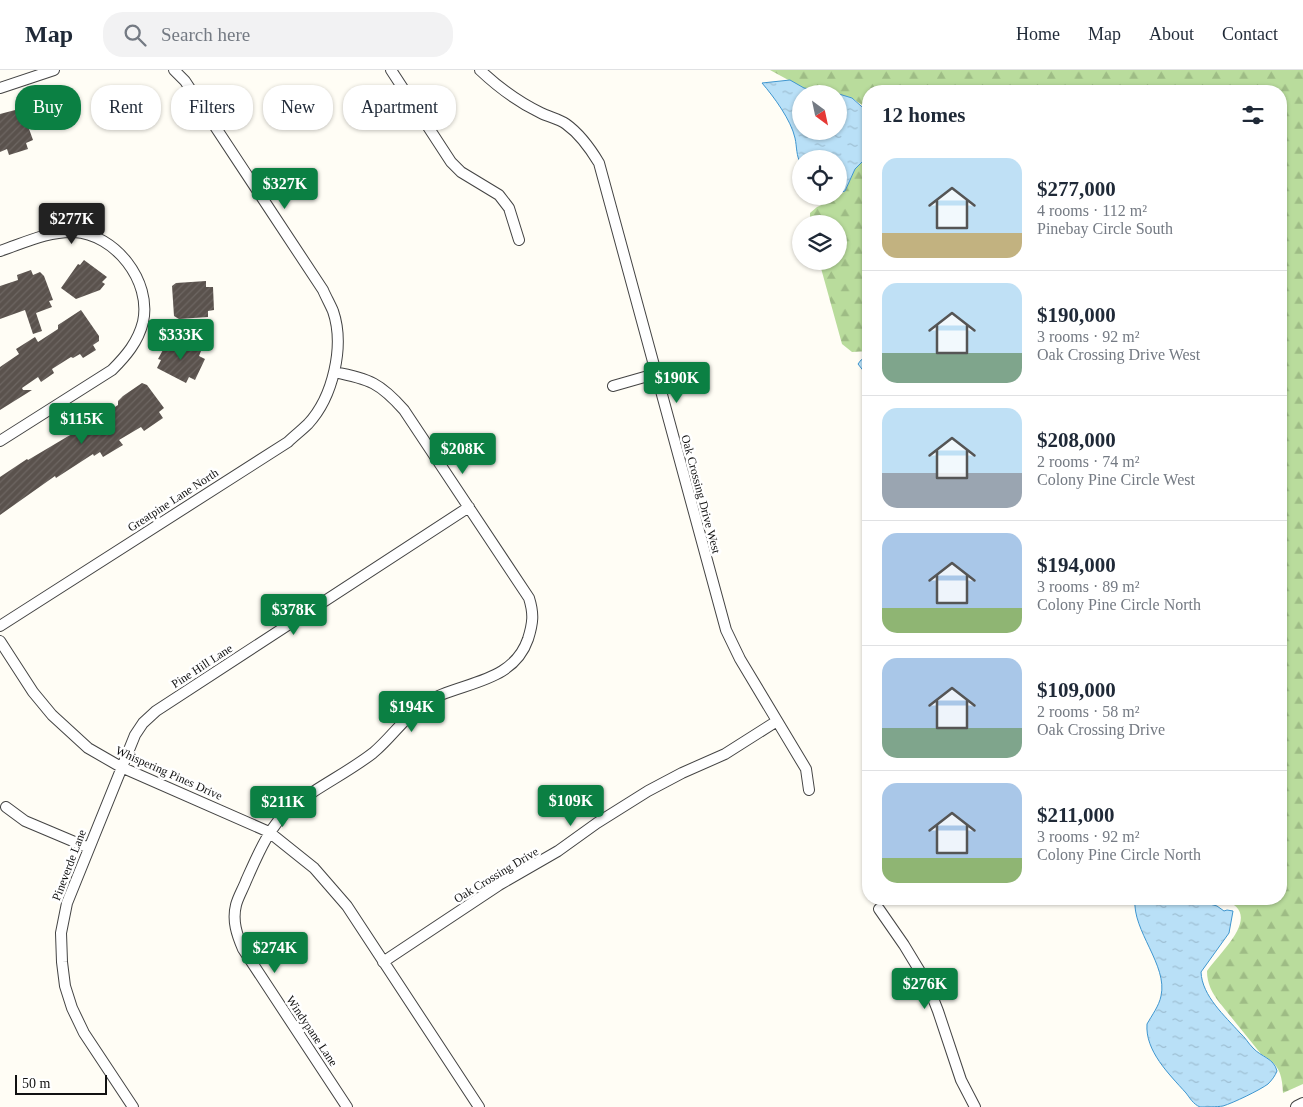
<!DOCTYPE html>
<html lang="en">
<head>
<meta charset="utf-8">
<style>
	:root { --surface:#fff; --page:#f2f2f3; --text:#1f2937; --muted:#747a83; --line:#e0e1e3; --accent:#0b8043 }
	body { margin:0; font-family:Georgia,serif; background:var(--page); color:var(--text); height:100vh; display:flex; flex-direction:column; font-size:19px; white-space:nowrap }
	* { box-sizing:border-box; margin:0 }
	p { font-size:16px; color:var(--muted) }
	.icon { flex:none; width:28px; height:28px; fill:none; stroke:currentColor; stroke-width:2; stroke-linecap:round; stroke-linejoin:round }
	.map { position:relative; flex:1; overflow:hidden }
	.panel { position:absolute; left:862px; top:15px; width:425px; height:820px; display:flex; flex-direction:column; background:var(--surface); border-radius:20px; box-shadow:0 1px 4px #0004 }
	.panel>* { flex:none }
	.guide { position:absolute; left:15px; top:15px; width:475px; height:45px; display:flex; gap:10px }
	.needle { width:32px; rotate:147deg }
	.controls { position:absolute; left:792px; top:15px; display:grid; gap:10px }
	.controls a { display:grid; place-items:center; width:55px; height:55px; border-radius:50%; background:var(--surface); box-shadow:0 1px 4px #0004; font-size:25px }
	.scale { position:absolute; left:15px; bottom:12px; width:92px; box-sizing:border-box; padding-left:5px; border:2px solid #111; border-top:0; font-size:14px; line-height:18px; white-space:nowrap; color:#111; -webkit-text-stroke:4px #fff; paint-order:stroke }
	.price { position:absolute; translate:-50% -42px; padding:0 11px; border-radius:5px; background:var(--accent); color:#fff; font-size:16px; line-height:32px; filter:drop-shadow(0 1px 2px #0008) }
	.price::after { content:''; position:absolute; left:50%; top:30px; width:15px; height:11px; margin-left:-8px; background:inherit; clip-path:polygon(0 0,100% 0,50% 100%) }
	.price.on { background:#222; color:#fff }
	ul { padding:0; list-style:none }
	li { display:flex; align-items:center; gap:15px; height:125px; padding:0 20px }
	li+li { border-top:1px solid var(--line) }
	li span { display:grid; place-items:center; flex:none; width:140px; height:100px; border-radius:15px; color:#555 }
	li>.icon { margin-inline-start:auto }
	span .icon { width:60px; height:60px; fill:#fffc; stroke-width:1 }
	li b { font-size:21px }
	h2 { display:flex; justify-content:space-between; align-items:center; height:60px; padding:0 20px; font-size:21px }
	.tag { padding:0 18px; border-radius:20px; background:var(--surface); box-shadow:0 1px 4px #0004; font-size:18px; line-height:45px }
	.tag.on { background:var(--accent); color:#fff }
	header { display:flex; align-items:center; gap:30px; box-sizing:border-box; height:70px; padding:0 25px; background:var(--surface); border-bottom:1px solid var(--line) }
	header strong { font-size:24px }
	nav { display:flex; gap:28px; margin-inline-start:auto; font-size:18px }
	.search { width:350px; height:45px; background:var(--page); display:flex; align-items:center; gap:12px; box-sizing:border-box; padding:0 18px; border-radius:20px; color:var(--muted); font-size:19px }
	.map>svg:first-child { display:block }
	.forest { fill:url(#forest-firs) }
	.water { fill:url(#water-ripples); stroke:#3f96cf }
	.building { fill:url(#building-hatch) }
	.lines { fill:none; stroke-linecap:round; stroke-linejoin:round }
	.minor-casing { stroke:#444; stroke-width:12 }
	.tertiary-casing { stroke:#444; stroke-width:14 }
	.minor { stroke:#fff; stroke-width:10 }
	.tertiary { stroke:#fff; stroke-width:12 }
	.labels { text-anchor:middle; stroke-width:5; stroke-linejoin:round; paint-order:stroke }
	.street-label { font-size:12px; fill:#111; stroke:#fff }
</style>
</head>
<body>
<header>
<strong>Map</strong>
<div class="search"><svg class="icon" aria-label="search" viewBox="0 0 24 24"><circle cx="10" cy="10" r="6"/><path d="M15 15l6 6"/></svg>Search here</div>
<nav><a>Home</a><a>Map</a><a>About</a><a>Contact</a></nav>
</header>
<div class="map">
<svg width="1303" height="1037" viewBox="0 0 1303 1037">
	<defs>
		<pattern id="forest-firs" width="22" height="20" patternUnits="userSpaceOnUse" patternTransform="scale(1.25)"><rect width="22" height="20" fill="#b9dc9c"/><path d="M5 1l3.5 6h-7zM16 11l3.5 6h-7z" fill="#9ebc85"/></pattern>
		<pattern id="water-ripples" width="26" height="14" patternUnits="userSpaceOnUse" patternTransform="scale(1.25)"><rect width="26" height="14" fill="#b9e0f7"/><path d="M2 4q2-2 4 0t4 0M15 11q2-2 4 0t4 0" fill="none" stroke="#9ebfd3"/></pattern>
		<pattern id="building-hatch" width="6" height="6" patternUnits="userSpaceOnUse" patternTransform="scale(1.25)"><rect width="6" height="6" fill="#5a524d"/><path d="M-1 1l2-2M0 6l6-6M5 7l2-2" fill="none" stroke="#6d6662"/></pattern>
	</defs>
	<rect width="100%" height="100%" fill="#fffdf5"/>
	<path class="forest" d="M770 0H1303V1014L1283 1023C1282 1003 1279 994 1261 984L1219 932C1212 923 1207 913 1207 901 1222 880 1267 841 1220 829H1281V21H869V40L852 28 828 21H814L803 18Z
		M869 85V281L852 282 842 274 819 191H839V154H810V143L817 137 835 129 845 121 855 99Z"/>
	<path class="water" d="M790 10 804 18 838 24H801V61H839V24L852 28 869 43V85L855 99 845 121 839 123V89H801V94C796 86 797 77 795 68 791 50 774 27 762 13Z
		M869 286V308L858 294 861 290Z
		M1135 829H1160L1206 833 1217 836 1224 841 1227 840 1233 841 1229 863 1201 902C1202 926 1225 946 1240 963 1245 967 1248 973 1253 978 1261 987 1274 988 1277 1001 1275 1006 1272 1010 1268 1014 1260 1020 1233 1033 1223 1036 1217 1037 1205 1037 1200 1037 1193 1034 1190 1028 1186 1023 1169 1004 1145 981 1147 954 1152 945 1159 936 1161 926 1168 895 1132 861 1135 829Z"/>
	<path class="building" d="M19 39 23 42 33 70 26 73 28 79 9 85 7 79 0 82V44Z
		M84 190 107 207 102 212 105 214 100 220 76 229 61 218 78 194 80 195Z
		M31 200 33 205 40 202 44 206 53 230 49 231 52 237 36 243 42 261 33 264 25 240 0 249V216L18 210 17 205Z
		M206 211V217H213L214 240 208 241V247L179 249 174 246 172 216 176 213Z
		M81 240 99 266V271L93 275 96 280 83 288 80 284 73 288 71 287 52 299 54 303 41 312 38 307 22 318 23 320H32L0 340V297L19 284 16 279 35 267 38 272 58 259V255Z
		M170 267 201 281 199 286 205 289 195 310 189 307 186 313 157 298 161 290 158 289Z
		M142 313 147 315 164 338 159 342 163 348 144 361 141 357 119 370 123 375 103 387 100 382 94 386 93 384 56 408 55 406 0 445V407L27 389 28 390 87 355 84 351 97 343 99 347 118 335V331L123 326Z"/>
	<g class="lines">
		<defs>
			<path id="minor" d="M391 0 451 92 461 102 499 125 509 138 519 170
				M480 0C499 18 518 32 541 43 549 47 559 49 566 54 580 64 590 78 599 93L726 560 740 589 806 699 809 720
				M0 18 54 0
				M0 181C24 173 48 161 74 162 115 164 152 211 143 252 138 272 126 286 112 300L0 371
				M334 302C370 309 380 313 404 340L529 528C534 544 533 553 528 569 512 616 456 611 422 635 404 648 391 668 373 683 355 697 333 709 313 722 306 727 297 731 291 737 269 757 258 784 246 811 243 819 238 827 236 835 232 851 237 865 243 879L347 1037
				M613 316 655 304
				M0 556 288 372C294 366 302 360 308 354 333 327 345 276 333 241 330 234 326 227 323 220L185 11 174 0
				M0 571 33 622 52 645 88 678 121 697 269 762 314 798 347 836 479 1037
				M6 737 25 751 89 778
				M879 839 904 875 927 913 938 941 961 1010 975 1037
				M383 892 499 815 558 781 597 753 648 721 682 703 725 684 777 651
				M133 1037 84 963 72 938 65 916 62 892 61 863 67 833 135 665 143 653 156 641 469 437"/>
			<path id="tertiary" d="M1297 1037 1303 1034"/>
		</defs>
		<use href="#minor" class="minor-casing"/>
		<use href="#tertiary" class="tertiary-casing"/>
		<use href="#minor" class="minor"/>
		<use href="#tertiary" class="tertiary"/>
	</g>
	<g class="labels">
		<g class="street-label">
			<text transform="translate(701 424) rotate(75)" y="4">Oak Crossing Drive West</text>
			<text transform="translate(173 430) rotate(-33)" y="4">Greatpine Lane North</text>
			<text transform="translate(202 596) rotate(-33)" y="4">Pine Hill Lane</text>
			<text transform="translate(169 703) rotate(24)" y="4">Whispering Pines Drive</text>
			<text transform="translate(69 795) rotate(-69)" y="4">Pineverde Lane</text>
			<text transform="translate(496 805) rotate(-31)" y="4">Oak Crossing Drive</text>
			<text transform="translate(312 961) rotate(56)" y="4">Windypane Lane</text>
		</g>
	</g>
</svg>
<div class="controls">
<a><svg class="needle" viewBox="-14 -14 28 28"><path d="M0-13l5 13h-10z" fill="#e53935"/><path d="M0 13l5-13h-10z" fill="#747a83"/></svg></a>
<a><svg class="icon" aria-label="locate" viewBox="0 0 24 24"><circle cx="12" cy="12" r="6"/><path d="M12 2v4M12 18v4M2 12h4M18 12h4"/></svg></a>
<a><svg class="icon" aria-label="layers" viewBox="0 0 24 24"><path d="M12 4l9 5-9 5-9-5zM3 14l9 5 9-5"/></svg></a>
</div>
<div class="scale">50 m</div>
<b class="price" style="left:285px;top:140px">$327K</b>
<b class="price on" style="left:72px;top:175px">$277K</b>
<b class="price" style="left:181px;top:291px">$333K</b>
<b class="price" style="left:677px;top:334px">$190K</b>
<b class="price" style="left:82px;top:375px">$115K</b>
<b class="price" style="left:463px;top:405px">$208K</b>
<b class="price" style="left:294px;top:566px">$378K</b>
<b class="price" style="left:412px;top:663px">$194K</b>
<b class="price" style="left:571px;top:757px">$109K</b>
<b class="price" style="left:283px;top:758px">$211K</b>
<b class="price" style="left:275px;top:904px">$274K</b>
<b class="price" style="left:925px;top:940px">$276K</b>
<div class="guide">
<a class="tag on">Buy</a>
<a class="tag">Rent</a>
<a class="tag">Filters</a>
<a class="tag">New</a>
<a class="tag">Apartment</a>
</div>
<section class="panel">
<h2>12 homes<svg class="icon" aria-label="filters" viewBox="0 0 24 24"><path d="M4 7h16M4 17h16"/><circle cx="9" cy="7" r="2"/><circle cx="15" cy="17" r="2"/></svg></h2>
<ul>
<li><span style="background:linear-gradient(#bfe0f5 75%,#c2b280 0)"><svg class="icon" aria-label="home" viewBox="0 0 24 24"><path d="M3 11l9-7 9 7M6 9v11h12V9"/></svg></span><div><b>$277,000</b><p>4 rooms · 112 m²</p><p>Pinebay Circle South</p></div></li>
<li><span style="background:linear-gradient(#bfe0f5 70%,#7fa58c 0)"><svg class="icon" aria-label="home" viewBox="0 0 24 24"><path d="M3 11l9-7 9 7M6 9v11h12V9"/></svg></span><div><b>$190,000</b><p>3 rooms · 92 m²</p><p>Oak Crossing Drive West</p></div></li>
<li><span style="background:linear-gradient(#bfe0f5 65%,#9aa5b1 0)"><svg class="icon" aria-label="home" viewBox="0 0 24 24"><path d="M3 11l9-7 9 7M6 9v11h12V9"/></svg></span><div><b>$208,000</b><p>2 rooms · 74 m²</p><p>Colony Pine Circle West</p></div></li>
<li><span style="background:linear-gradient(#a9c7e8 75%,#8fb573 0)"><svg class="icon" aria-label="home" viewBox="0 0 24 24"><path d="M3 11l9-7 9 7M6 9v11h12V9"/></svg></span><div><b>$194,000</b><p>3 rooms · 89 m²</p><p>Colony Pine Circle North</p></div></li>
<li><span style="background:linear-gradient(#a9c7e8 70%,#7fa58c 0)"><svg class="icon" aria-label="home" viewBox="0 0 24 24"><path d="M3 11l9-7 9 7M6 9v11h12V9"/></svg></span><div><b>$109,000</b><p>2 rooms · 58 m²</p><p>Oak Crossing Drive</p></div></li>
<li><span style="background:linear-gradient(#a9c7e8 75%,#8fb573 0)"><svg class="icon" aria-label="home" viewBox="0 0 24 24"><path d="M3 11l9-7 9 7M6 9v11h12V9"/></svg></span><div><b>$211,000</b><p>3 rooms · 92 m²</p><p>Colony Pine Circle North</p></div></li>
</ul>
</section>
</div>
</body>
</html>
